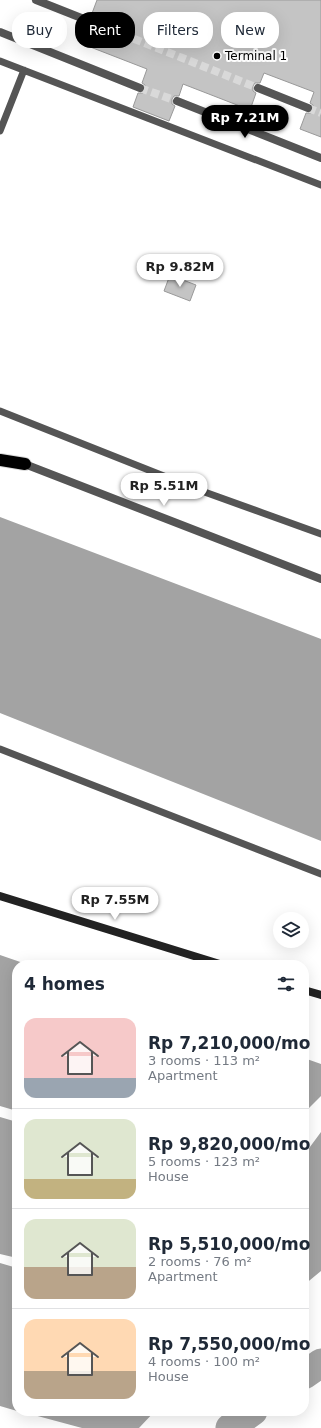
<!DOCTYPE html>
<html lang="en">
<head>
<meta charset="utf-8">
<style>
	:root { --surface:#fff; --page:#f6f6f7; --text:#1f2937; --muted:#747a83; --line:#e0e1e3; --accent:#000 }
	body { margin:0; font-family:"DejaVu Sans",sans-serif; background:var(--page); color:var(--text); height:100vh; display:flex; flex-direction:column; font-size:15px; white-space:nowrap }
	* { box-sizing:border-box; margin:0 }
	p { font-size:13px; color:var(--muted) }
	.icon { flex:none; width:22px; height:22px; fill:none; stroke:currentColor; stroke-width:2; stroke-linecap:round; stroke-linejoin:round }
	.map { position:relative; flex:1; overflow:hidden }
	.panel { position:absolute; left:12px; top:960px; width:297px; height:456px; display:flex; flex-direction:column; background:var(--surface); border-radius:16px; box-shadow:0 4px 16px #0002 }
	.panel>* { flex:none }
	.guide { position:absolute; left:12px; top:12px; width:297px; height:36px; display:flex; gap:8px }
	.tools { position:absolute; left:273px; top:912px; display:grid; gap:8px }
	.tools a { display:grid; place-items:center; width:36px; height:36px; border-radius:50%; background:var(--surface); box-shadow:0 4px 16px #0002; font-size:20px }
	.price { position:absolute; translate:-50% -34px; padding:0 9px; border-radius:14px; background:#fff; color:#222; font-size:13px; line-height:26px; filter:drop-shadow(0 1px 2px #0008) }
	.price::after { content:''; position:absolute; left:50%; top:24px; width:12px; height:9px; margin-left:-6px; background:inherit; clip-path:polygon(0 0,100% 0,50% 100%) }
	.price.current { background:var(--accent); color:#fff }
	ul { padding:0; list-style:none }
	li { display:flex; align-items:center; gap:12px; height:100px; padding:0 12px }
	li+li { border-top:1px solid var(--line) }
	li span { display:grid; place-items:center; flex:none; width:112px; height:80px; border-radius:12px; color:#555 }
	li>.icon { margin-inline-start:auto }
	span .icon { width:48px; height:48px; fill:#fffc; stroke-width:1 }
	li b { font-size:17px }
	h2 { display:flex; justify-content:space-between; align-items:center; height:48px; padding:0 12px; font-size:17px }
	.pill { padding:0 14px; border-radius:16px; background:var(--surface); box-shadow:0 4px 16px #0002; font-size:14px; line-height:36px }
	.pill.current { background:var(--accent); color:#fff }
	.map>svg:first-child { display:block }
	.water { fill:#a3a3a3 }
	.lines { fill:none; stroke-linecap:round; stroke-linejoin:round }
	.river { stroke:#a3a3a3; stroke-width:29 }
	.building { fill:#c4c4c4; stroke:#999 }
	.tertiary-tunnel { stroke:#d9d9d9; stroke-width:8; stroke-dasharray:8 4; stroke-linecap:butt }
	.motorway-casing { stroke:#dbdbdb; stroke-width:14 }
	.service { stroke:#555; stroke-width:7 }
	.tertiary { stroke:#555; stroke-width:8 }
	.secondary { stroke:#222; stroke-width:8 }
	.motorway { stroke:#000; stroke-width:12 }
	.poi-dot { fill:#000; stroke:#fff; stroke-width:1.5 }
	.labels { text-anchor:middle; stroke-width:4; stroke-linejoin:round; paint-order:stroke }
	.poi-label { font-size:12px; fill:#000; stroke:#fff; text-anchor:start }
</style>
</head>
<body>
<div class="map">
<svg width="321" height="1428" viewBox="0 0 321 1428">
	<rect width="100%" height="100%" fill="#fff"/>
	<path class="water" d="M0 517 321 639V841L0 713Z
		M0 955 29 965H17V1111L0 1106Z
		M304 1058 321 1064V1096L304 1113Z
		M0 1117 17 1122V1258L0 1254Z
		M321 1132V1271L304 1285V1155Z
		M0 1263 17 1268V1411L0 1406Z
		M19 1411H155L139 1428H82Z"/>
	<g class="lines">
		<path class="river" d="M304 1375 321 1363
			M230 1428 253 1411"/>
	</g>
	<path class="building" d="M97 0H321V137L300 129 306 113H311L313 110V105L310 103 314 92 264 73 260 83H255L253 86V91L256 93 250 110 183 84 179 96H174L172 99V104L175 106 169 121 133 107 138 93H143L145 90V85L142 83 147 69 80 43 87 26H92L94 23V18L91 16Z
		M170 275 196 285 190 301 164 291Z"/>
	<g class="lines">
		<path class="tertiary-tunnel" d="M89 21 258 88
			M140 88 177 101
			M308 108 321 113"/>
		<defs>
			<path id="motorway" d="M0 460 25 464"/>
		</defs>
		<use href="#motorway" class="motorway-casing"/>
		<path class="service" d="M0 61 321 185
			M0 131 24 70
			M0 411 199 490 321 534
			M0 749 321 874"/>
		<path class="tertiary" d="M36 0 89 21
			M0 32 140 88
			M258 88 308 108
			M177 101 321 158
			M22 463 321 579"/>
		<path class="secondary" d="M0 896 223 965
			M304 990 321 995"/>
		<use href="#motorway" class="motorway"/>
	</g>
	<circle class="poi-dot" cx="217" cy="56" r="4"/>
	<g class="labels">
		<g class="poi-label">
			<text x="225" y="60">Terminal 1</text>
		</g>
	</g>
</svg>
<div class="tools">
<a><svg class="icon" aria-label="layers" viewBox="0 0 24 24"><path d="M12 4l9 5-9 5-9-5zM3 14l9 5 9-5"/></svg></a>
</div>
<b class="price current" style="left:245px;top:139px">Rp 7.21M</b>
<b class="price" style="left:180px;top:288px">Rp 9.82M</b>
<b class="price" style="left:164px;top:507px">Rp 5.51M</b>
<b class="price" style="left:115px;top:921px">Rp 7.55M</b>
<div class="guide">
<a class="pill">Buy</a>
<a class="pill current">Rent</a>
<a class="pill">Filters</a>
<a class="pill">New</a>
</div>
<section class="panel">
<h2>4 homes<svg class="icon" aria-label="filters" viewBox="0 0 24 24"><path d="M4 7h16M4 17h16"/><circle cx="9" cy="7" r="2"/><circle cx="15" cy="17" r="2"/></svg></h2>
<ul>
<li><span style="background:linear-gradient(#f6c9c9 75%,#9aa5b1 0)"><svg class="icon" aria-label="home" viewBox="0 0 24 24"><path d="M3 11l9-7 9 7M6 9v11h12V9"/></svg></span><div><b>Rp 7,210,000/mo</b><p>3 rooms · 113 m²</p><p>Apartment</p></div></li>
<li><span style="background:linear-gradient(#dfe7d0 75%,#c2b280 0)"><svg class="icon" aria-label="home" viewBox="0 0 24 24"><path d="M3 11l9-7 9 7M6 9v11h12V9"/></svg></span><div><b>Rp 9,820,000/mo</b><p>5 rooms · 123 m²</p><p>House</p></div></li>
<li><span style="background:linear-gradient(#dfe7d0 60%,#b9a48a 0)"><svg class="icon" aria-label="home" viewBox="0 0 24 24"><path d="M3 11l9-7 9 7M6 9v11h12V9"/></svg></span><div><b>Rp 5,510,000/mo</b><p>2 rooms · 76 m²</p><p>Apartment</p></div></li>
<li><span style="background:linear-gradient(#ffd9b3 65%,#b9a48a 0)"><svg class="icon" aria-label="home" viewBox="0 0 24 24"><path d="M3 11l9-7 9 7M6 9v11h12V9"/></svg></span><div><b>Rp 7,550,000/mo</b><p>4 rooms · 100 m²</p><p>House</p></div></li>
</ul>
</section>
</div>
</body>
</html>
